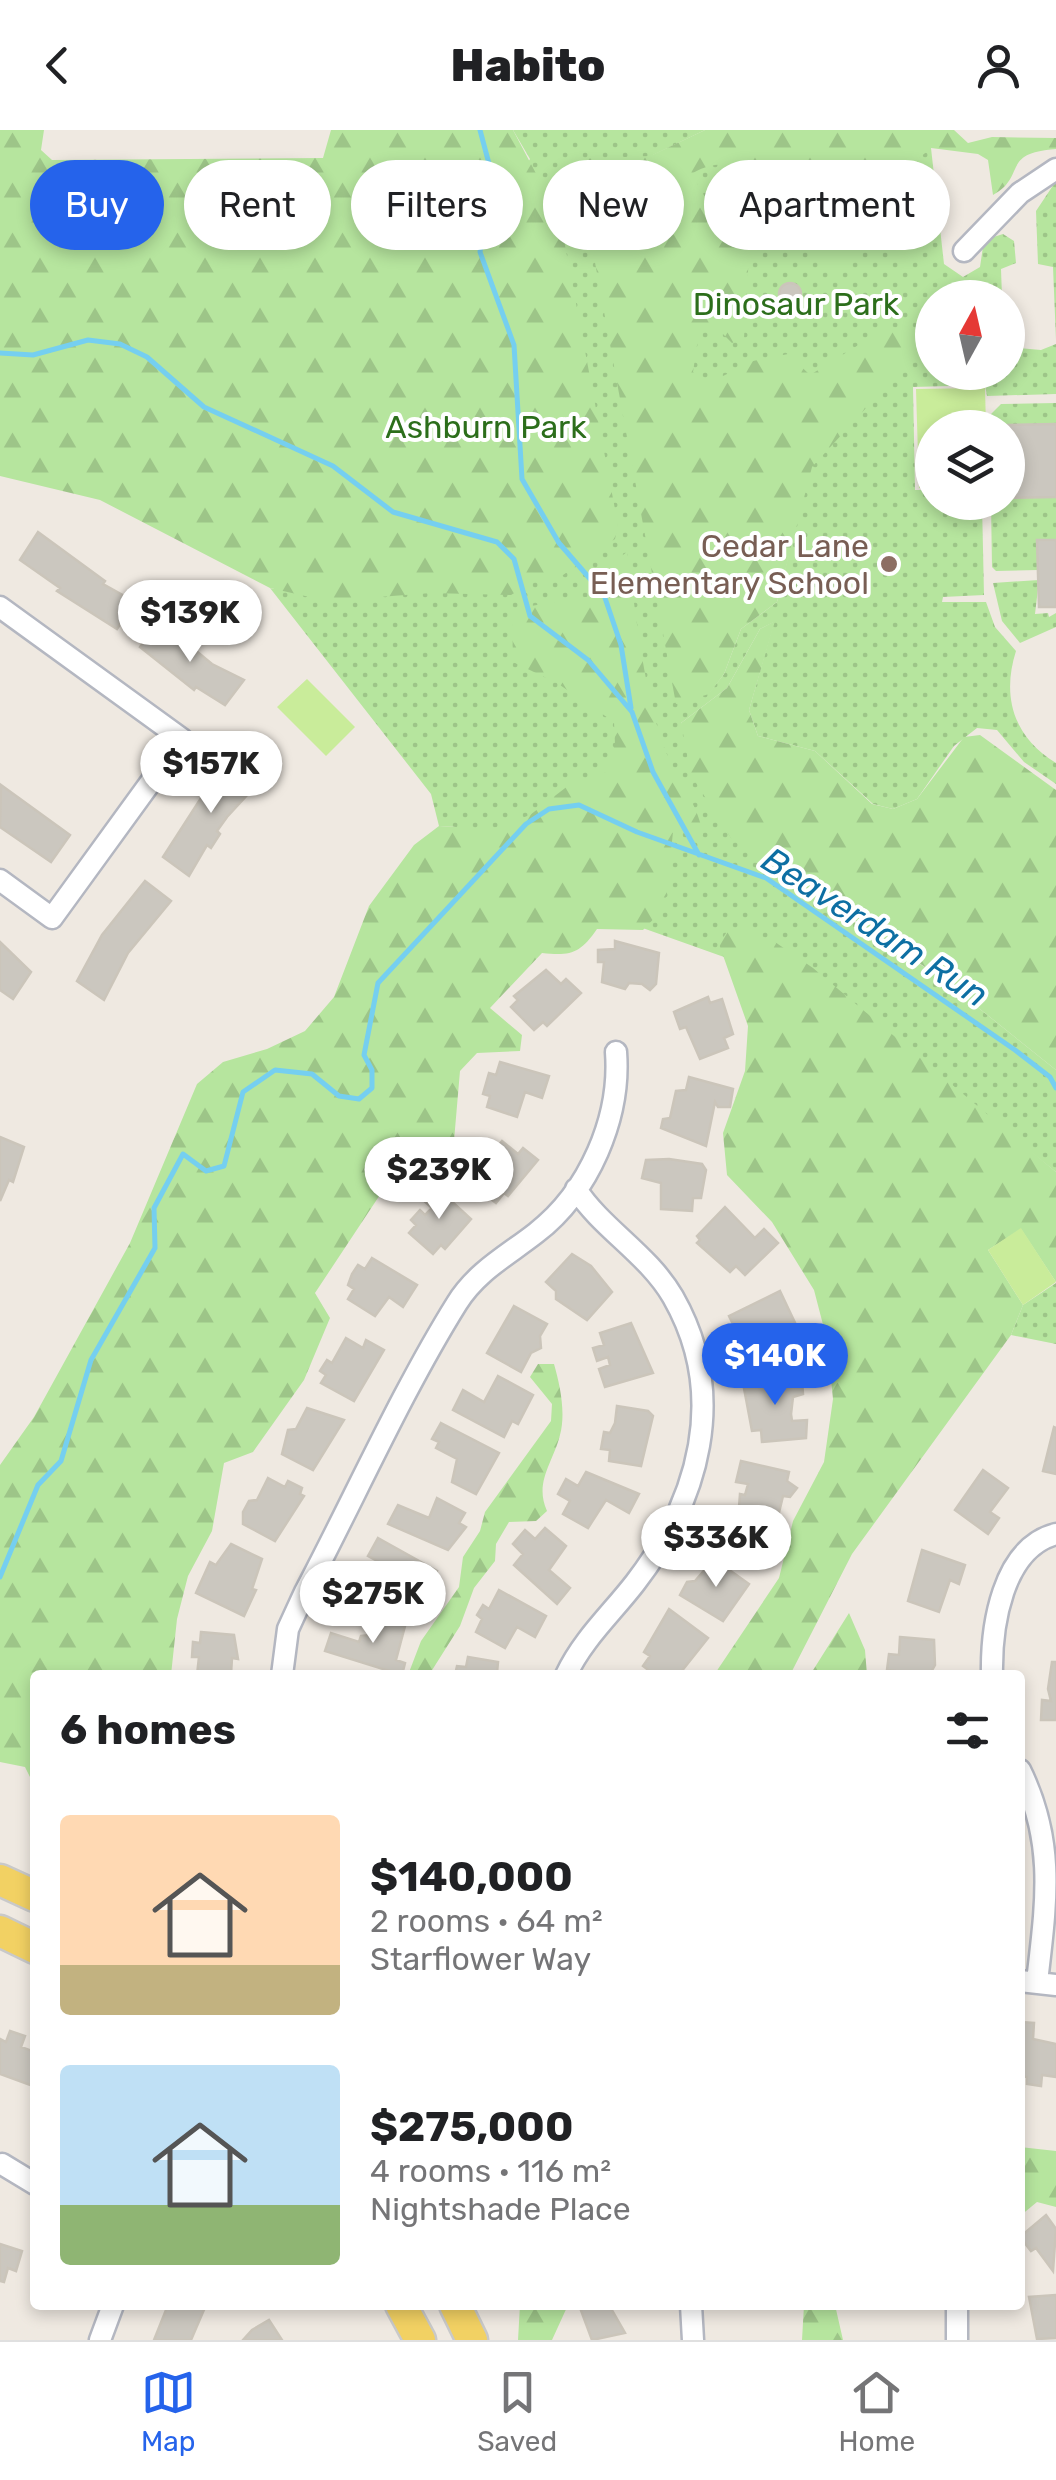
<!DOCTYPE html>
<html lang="en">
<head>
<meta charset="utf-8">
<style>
	:root { --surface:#fff; --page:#f2f2f2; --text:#202124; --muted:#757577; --line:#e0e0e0; --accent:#2563eb }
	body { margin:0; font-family:Rubik,sans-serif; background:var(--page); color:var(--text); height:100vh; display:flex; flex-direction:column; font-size:38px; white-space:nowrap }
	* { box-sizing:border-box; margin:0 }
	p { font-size:32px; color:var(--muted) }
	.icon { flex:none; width:55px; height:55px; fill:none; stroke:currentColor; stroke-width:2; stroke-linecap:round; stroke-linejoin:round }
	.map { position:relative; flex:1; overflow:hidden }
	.side { position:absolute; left:30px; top:1540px; width:995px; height:640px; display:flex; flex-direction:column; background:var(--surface); border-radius:10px; box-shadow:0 5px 15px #0003 }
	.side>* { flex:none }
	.hud { position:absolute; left:30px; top:30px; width:998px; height:90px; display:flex; gap:20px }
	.needle { width:65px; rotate:8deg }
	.controls { position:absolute; left:915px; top:150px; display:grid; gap:20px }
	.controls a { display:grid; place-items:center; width:110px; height:110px; border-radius:50%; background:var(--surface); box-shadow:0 5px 15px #0003; font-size:50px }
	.price { position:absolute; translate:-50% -85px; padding:0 22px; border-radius:35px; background:#fff; color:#222; font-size:32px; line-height:65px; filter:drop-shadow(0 2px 5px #0008) }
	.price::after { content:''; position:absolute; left:50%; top:60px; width:30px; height:22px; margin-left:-15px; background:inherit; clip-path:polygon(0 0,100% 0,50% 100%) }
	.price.selected { background:var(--accent); color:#fff }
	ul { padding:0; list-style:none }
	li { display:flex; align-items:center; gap:30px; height:250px; padding:0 30px }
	li span { display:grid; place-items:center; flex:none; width:280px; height:200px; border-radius:10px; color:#555 }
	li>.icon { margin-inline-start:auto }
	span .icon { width:120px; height:120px; fill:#fffc; stroke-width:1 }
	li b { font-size:42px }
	h2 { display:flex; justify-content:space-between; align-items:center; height:120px; padding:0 30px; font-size:42px }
	.chip { padding:0 35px; border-radius:45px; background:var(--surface); box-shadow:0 5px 15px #0003; font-size:35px; line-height:90px }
	.chip.selected { background:var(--accent); color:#fff }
	header { display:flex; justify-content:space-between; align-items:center; height:130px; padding:0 30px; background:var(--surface); font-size:45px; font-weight:800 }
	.dock { display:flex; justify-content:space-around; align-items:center; height:140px; border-top:2px solid var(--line); background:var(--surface); font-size:28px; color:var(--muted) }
	.dock a { display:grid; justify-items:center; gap:5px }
	.dock .selected { color:var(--accent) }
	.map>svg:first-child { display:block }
	.grass { fill:url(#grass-dots); fill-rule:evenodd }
	.forest { fill:url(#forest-firs) }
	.pitch { fill:#c9ec9a }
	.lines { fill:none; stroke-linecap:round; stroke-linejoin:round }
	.stream { stroke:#75cff0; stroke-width:5 }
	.building { fill:#cbc7bf; stroke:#cbc5ba; stroke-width:2.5 }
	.street-casing { stroke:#b4b7c1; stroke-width:25 }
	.primary-casing { stroke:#c9c9c9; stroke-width:35 }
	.street { stroke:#fff; stroke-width:20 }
	.primary { stroke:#f2d163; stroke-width:30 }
	.education-dot { fill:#8d6e63; stroke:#fff; stroke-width:4 }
	.labels { text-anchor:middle; stroke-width:8; stroke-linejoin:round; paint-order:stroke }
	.park-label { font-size:32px; fill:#2c6e1b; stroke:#fff }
	.education-label { font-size:32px; fill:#785e54; stroke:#fff; text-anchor:end }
	.water-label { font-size:35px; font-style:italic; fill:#0d6fa3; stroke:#fff }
</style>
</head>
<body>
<header><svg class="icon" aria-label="back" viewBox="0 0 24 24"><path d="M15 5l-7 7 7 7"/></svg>Habito<svg class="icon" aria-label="person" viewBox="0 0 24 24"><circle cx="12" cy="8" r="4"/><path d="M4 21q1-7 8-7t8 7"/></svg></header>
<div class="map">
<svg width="1056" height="2210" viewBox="0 0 1056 2210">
	<defs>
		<pattern id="grass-dots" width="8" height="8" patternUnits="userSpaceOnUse" patternTransform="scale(2.5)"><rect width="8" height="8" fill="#b6e59e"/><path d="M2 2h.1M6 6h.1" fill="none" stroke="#9dc588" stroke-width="1.8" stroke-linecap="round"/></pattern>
		<pattern id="forest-firs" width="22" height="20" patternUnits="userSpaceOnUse" patternTransform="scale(2.5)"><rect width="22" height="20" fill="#b6e59e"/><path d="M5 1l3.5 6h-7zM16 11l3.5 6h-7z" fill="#9dc588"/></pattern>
	</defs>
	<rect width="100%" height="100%" fill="#efe9e1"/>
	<path class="grass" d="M513 0H705L653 25 931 18 944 134 963 147 980 137 984 110 1003 104 1014 111 1016 133 1001 139 1002 167 932 168V242H1008V217L1041 220 1056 214V264L987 266 985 255 913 257 915 360H932V372L982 373 984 465 943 467 942 472H986L995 497 1016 521C1002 565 1012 606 1056 633V654L1024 632 997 600 977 598 954 616 917 669 893 679 873 674 815 621 758 606 749 580 774 492 760 499 727 558 681 593 845 786 940 847 1056 940V1042L996 994 738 832 491 744 456 697 439 696 431 664 270 458 274 459 530 29ZM810 339 777 472 741 499 724 544 709 563Z
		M1056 51V210L1053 137 1038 134 1036 81Z
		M1056 273V294L1008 295V327V298L988 297V287L1001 274Z
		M1008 339 1011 368 1056 367V410H1038V440L996 441 992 437 991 373 1008 372Z
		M1039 450 1035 484 1048 483 1049 487 1056 483V497L1020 513 1002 491 993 453Z
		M1056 1153V1214L1011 1205 1023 1175Z"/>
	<path class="forest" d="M0 0H44L41 20 52 30 323 28 331 0H513L560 89 618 395 615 409 563 445 533 452 511 465 431 463 327 471 270 458 100 370 0 346Z
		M705 0H954L968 13 992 7 1056 8V19C1000 23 1027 46 993 65L988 30 978 24 931 18 918 29 920 108 909 131 880 115 875 85 890 59C887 48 884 39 872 36 853 30 835 39 817 41 778 45 726 22 693 43 701 68 718 84 742 92L750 109 744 208 732 213 718 199 699 202 693 242 707 254 753 231 788 224 810 245 889 196 912 202 921 218 812 337 777 472 741 499 724 544 709 564 676 574 576 29 650 26Z
		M840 73 863 87 865 113 833 141 789 105 783 94 788 84Z
		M627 422C636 483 643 557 663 614 674 646 698 672 703 705L673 702 665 777 643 800 597 799C580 824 570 826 542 823L490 878 522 905 520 921 477 923 460 941 452 1034H433L409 1021 315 1163 330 1188 304 1250 253 1322 224 1333 212 1401 188 1446 177 1489 171 1545H35V1657L25 1637 0 1632V1335L34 1287 130 1113 197 954 223 932 267 919 305 901 334 867 369 776 414 715 439 696 491 699 530 685 573 652 606 642 615 614 614 592 557 553 513 532 512 479 593 466 612 433Z
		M775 491 749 580 758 606 815 621 872 674 893 679 917 669 964 607 980 605 1056 660V940L940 847 731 708 691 645 681 593 727 558 760 499Z
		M730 797 772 810 813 838 1056 1042V1152L1021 1099 988 1120 1023 1175 1011 1205 852 1424 790 1545H714L779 1448 793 1391 824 1332 833 1269 827 1210 814 1160 772 1092 727 1045 723 1003 745 941 748 896 719 814Z
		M538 1234H554C560 1255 566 1283 560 1305 553 1333 534 1352 547 1381L536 1391 509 1392 496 1414 495 1431 474 1458 460 1496 429 1545H408L421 1511 459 1457 463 1427 480 1401 485 1382 551 1291 552 1274 530 1247Z
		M849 1483 865 1520 867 1545H810Z
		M1020 2017 1056 2021V2077L1037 2072 1020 2086Z
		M520 2175H568L552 2210H518Z
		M804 2175H835L843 2210H802Z"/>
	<path class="pitch" d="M985 258 986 297 932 298V358H919L916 259Z
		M307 549 355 597 326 626 277 577Z
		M1021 1098 1056 1152 1023 1175 988 1120Z"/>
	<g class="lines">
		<path class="stream" d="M480 0 492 45 480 122 514 215 522 349 559 413 604 465 621 515 631 578
			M0 223 33 225 88 210 120 214 147 227 204 277 333 336 393 382 497 412 514 429 530 486 588 530 632 582 653 642 699 725
			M0 1447 38 1355 61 1331 91 1230 155 1118 154 1078 183 1024 206 1041 224 1036 243 962 275 940 312 944 339 966 359 969 372 958V940L364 925 378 853 526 694 549 679 579 675 637 702 766 748 1015 920 1050 947 1056 958"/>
	</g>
	<path class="building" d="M779 164a11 11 0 1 1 22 0a11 11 0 1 1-22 0Z
		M1056 294V367L1010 368 1008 295Z
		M38 402 105 451 103 454 135 472 117 499 57 461 60 458 20 430Z
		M1037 410H1056V477H1039Z
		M160 491 212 534 244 550 225 575 196 557 194 560 140 517Z
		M235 630 262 649 227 687 217 701 220 704 211 718 207 715 189 746 163 727 201 668Z
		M1 655 70 705 51 732 0 697Z
		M145 751 171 771 128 823 104 870 77 851 102 805Z
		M615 811 659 823 656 854 650 860 642 854 629 853 625 859 602 852 604 832H598V820L615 819Z
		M0 812 31 842 13 869 0 860Z
		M546 840 561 854 566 849 581 863 547 896 543 892 534 900 511 877 518 870 514 866Z
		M708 867 710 873 722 869 733 904 724 908 728 918 700 929 686 897 680 899 674 882Z
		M500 932 549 946 542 968 525 962 517 987 487 977 490 966 483 964 489 943 496 945Z
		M689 947 733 959 730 977H718L715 972 706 1016 661 998 663 989 670 988 676 961 686 960Z
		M0 1007 24 1017 13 1052 9 1050 0 1071Z
		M502 1011 518 1024 523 1018 538 1030 508 1066 504 1063 496 1073 469 1052 476 1043 472 1039 480 1029 485 1033Z
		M669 1029 702 1034 706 1040 701 1068H693L692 1081 661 1079V1053L642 1048 646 1030Z
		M435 1056 471 1089 445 1119 441 1115 433 1124 409 1103 416 1095 411 1090 420 1080 425 1085 432 1078 422 1069Z
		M725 1077 755 1108 764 1099 778 1113 745 1145 736 1136 730 1142 697 1113 700 1110 697 1106Z
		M572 1124 591 1136 612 1162 587 1190 556 1169V1161L546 1152Z
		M372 1128 417 1155 403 1177 389 1167 375 1186 348 1169 354 1159 348 1155 352 1144 358 1135 365 1139Z
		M780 1161 805 1214 777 1227 758 1195 738 1204 729 1186Z
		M514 1176 547 1194 540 1206 541 1218 531 1223 521 1242 487 1223Z
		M631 1193 653 1243 605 1257 599 1239 610 1235 608 1227 597 1231 593 1218 604 1215 600 1203Z
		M346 1208 363 1218 366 1210 384 1220 354 1271 321 1253 326 1245 320 1241 327 1230 332 1233Z
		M498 1246 533 1265 518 1294 512 1291 504 1307 453 1280 463 1260 484 1272Z
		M780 1246 802 1251 803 1264 793 1267 791 1284 792 1291 807 1290 806 1308 762 1312 761 1300 752 1301 743 1253Z
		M617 1276 648 1281 653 1286 641 1336 609 1331 610 1320 601 1319 604 1302 610 1303 615 1293Z
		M307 1278 344 1290 313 1340 282 1324 288 1300 296 1299Z
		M441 1293 499 1323 476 1364 452 1352 457 1329 436 1318 439 1312 432 1309Z
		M1054 1297 1056 1298V1344L1043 1341Z
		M741 1331 789 1342 787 1351 797 1358 790 1367 783 1366 775 1399 738 1390 740 1364 745 1365 748 1354 736 1352Z
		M983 1340 1008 1358 990 1382 999 1388 988 1404 955 1380Z
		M586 1342 639 1364 629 1383 606 1370 588 1398 563 1384 570 1371 558 1364 566 1349 578 1356Z
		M268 1348 285 1357 288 1351 302 1358 300 1364 304 1366 275 1411 243 1394V1382L249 1371 257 1370Z
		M437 1368 465 1383 459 1393 466 1397 448 1420 388 1394 398 1375 429 1388Z
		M545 1398 566 1416 549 1440 570 1458 557 1474 514 1435 523 1424 513 1414 525 1400 535 1409Z
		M378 1408 437 1441 426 1463 438 1470 431 1481 418 1473 413 1483 385 1467 396 1453 394 1440 368 1426Z
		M231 1414 262 1429 252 1459 256 1460 244 1486 196 1463 210 1432 216 1435Z
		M922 1420 965 1435 959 1454 950 1450 939 1482 908 1471Z
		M714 1429 749 1454 723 1491 680 1465 687 1452 695 1451Z
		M499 1460 546 1486 535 1507 517 1497 505 1518 476 1502 482 1489 477 1485 483 1475 489 1479Z
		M669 1479 708 1508 681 1542 685 1545H655L643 1536 650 1526 644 1522Z
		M373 1486 405 1496 396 1530 405 1533 402 1545 325 1521 331 1503 359 1512 361 1506 371 1505Z
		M201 1502 234 1505 238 1529 232 1528 231 1544 236 1545H197L199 1527H192L193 1512 200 1513Z
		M900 1507 934 1510 935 1535 930 1544 939 1545H895V1541L887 1540 889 1524 899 1525Z
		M468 1527 498 1532 497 1543 501 1545H455L457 1536 466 1537Z
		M1052 1532H1056V1590H1041L1042 1570 1051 1571 1048 1559Z
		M1020 1892 1034 1893 1033 1909 1056 1914V1947L1042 1945 1041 1956 1027 1954V1947L1020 1946Z
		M10 1901 25 1906 21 1917 35 1922 33 1956 0 1944V1909L6 1912Z
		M1046 2085 1056 2099 1053 2141 1036 2118 1031 2121 1020 2107Z
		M0 2114 22 2121 16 2141 8 2138 4 2152 0 2151Z
		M1056 2165V2208L1037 2209 1029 2167Z
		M168 2175H206L191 2210H154Z
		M579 2175H609L625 2203 592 2210Z
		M269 2190 282 2210H243L252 2200Z"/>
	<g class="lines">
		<defs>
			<path id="street" d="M964 121 1020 63 1056 39
				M0 477 182 609 52 788 0 750
				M282 1545 288 1499 305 1462C354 1369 402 1261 457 1173 477 1141 508 1125 536 1103 589 1062 621 988 616 922
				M566 1545C583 1509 611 1484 635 1453 699 1370 729 1265 673 1167 648 1124 602 1099 576 1059
				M992 1545C991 1497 1002 1418 1056 1404
				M1020 1640C1056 1713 1046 1773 1037 1852
				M1020 1851 1056 1855
				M2 2034 35 2054
				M691 2175 693 2210
				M100 2210 113 2175
				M957 2210V2180"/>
			<path id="primary" d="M0 1750 35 1766
				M0 1801 35 1818
				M401 2175 420 2210
				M455 2175 472 2210"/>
		</defs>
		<use href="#street" class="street-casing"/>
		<use href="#primary" class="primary-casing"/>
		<use href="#street" class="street"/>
		<use href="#primary" class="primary"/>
	</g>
	<circle class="education-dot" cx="889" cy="434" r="10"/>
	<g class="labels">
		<g class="park-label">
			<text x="796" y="185">Dinosaur Park</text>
			<text x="486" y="308">Ashburn Park</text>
		</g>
		<g class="education-label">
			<text x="869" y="427">Cedar Lane<tspan x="869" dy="37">Elementary School</tspan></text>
		</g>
		<g class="water-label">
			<text transform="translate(875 797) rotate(33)" y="12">Beaverdam Run</text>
		</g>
	</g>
</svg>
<div class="controls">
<a><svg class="needle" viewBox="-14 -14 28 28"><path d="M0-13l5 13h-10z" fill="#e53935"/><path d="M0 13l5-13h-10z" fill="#757577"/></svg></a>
<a><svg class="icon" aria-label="layers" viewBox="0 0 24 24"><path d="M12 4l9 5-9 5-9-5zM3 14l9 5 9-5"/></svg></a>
</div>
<b class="price" style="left:190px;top:535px">$139K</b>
<b class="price" style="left:211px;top:686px">$157K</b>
<b class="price" style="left:439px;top:1092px">$239K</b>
<b class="price selected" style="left:775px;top:1278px">$140K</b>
<b class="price" style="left:716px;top:1460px">$336K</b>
<b class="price" style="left:373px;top:1516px">$275K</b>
<div class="hud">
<a class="chip selected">Buy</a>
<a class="chip">Rent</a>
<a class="chip">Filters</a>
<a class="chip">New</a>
<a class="chip">Apartment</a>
</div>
<section class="side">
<h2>6 homes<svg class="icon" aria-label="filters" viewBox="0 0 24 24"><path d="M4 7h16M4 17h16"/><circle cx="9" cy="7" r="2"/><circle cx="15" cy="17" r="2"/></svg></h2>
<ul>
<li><span style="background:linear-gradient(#ffd9b3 75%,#c2b280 0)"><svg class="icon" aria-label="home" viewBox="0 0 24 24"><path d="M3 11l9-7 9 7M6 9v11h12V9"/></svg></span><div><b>$140,000</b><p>2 rooms · 64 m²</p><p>Starflower Way</p></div></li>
<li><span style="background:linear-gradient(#bfe0f5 70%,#8fb573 0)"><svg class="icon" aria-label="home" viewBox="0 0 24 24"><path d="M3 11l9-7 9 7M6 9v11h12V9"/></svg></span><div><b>$275,000</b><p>4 rooms · 116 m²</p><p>Nightshade Place</p></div></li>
</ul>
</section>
</div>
<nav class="dock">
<a class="selected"><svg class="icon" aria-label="map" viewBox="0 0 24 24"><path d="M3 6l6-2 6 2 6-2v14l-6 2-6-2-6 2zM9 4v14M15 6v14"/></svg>Map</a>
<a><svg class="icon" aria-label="saved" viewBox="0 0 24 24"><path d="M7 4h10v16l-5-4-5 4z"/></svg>Saved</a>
<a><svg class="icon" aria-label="home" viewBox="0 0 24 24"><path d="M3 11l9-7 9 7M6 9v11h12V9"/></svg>Home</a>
</nav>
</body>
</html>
